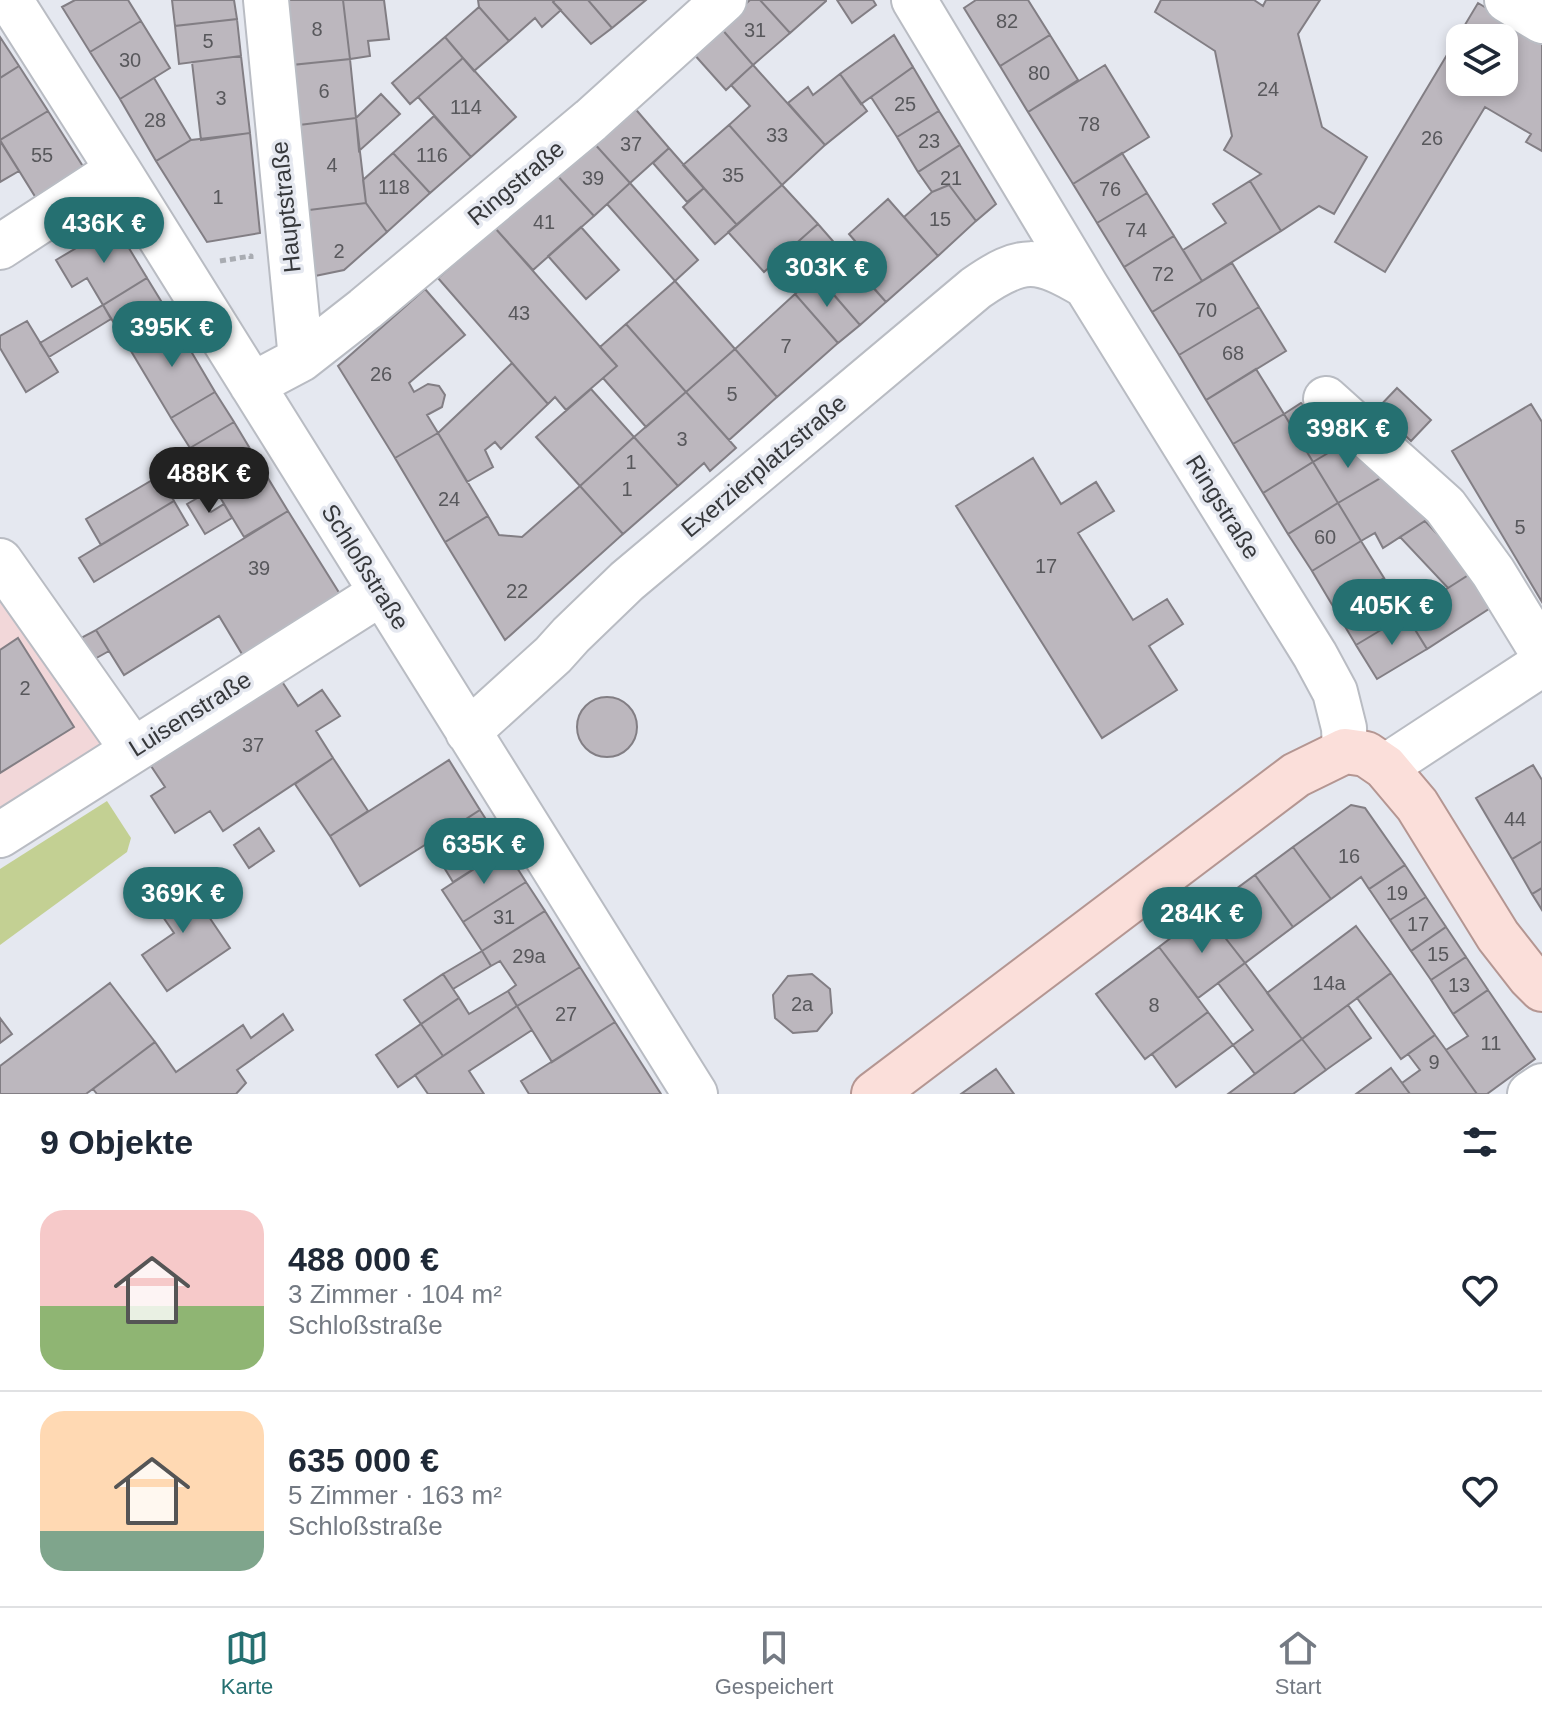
<!DOCTYPE html>
<html lang="de">
<head>
<meta charset="utf-8">
<style>
	:root { --surface:#fff; --page:#f6f6f7; --text:#1f2937; --muted:#747a83; --line:#e0e1e3; --accent:#257071 }
	body { margin:0; font-family:Arial,sans-serif; background:var(--page); color:var(--text); height:100vh; display:flex; flex-direction:column; font-size:30px; white-space:nowrap }
	* { box-sizing:border-box; margin:0 }
	p { font-size:26px; color:var(--muted) }
	.icon { flex:none; width:44px; height:44px; fill:none; stroke:currentColor; stroke-width:2; stroke-linecap:round; stroke-linejoin:round }
	.map { position:relative; height:1094px; overflow:hidden }
	.drawer { display:flex; flex-direction:column; background:var(--surface); flex:1 }
	.drawer>* { flex:none }
	.buttons { position:absolute; left:1446px; top:24px; display:grid; gap:16px }
	.buttons a { display:grid; place-items:center; width:72px; height:72px; border-radius:16px; background:var(--surface); box-shadow:0 4px 12px #0003; font-size:40px }
	.price { position:absolute; translate:-50% -68px; padding:0 18px; border-radius:28px; background:var(--accent); color:#fff; font-size:26px; line-height:52px; filter:drop-shadow(0 2px 4px #0008) }
	.price::after { content:''; position:absolute; left:50%; top:48px; width:24px; height:18px; margin-left:-12px; background:inherit; clip-path:polygon(0 0,100% 0,50% 100%) }
	.price.selected { background:#222; color:#fff }
	ul { padding:0; list-style:none }
	li { display:flex; align-items:center; gap:24px; height:200px; padding:0 40px }
	li+li { border-top:2px solid var(--line) }
	li span { display:grid; place-items:center; flex:none; width:224px; height:160px; border-radius:24px; color:#555 }
	li>.icon { margin-inline-start:auto }
	span .icon { width:96px; height:96px; fill:#fffc; stroke-width:1 }
	li b { font-size:34px }
	h2 { display:flex; justify-content:space-between; align-items:center; height:96px; padding:0 40px; font-size:34px }
	.dock { display:flex; justify-content:space-around; align-items:center; height:112px; border-top:2px solid var(--line); background:var(--surface); font-size:22px; color:var(--muted) }
	.dock a { display:grid; justify-items:center; gap:4px }
	.dock .selected { color:var(--accent) }
	.map>svg:first-child { display:block }
	.education { fill:#f2d7d9 }
	.green { fill:#c3d093 }
	.building { fill:#bcb7be; stroke:#827e84; stroke-width:2; fill-rule:evenodd }
	.lines { fill:none; stroke-linecap:round; stroke-linejoin:round }
	.minor-casing { stroke:#b9bcc3; stroke-width:48 }
	.major-casing { stroke:#b49692; stroke-width:48 }
	.path { stroke:#a9acb2; stroke-width:5; stroke-dasharray:6 4; stroke-linecap:butt }
	.minor { stroke:#fff; stroke-width:44 }
	.major { stroke:#fbdfda; stroke-width:44 }
	.labels { text-anchor:middle; stroke-width:7; stroke-linejoin:round; paint-order:stroke }
	.number-label { font-size:20px; fill:#58585c }
	.street-label { font-size:24px; fill:#36383b; stroke:#e5e8f0 }
</style>
</head>
<body>
<div class="map">
<svg width="1542" height="1094" viewBox="0 0 1542 1094">
	<rect width="100%" height="100%" fill="#e5e8f0"/>
	<path class="education" d="M0 578 120 746 0 822Z"/>
	<path class="green" d="M107 801 131 838 127 852 0 945V869Z"/>
	<path class="building" d="M75 0H128L141 21 90 52 62 7Z
		M172 0H234L237 19 175 26Z
		M285 0H343L350 59 292 65Z
		M343 0H384L389 39 368 41 370 56 350 59Z
		M478 0H555L553 2 561 10 542 27 535 18 509 41 479 7Z
		M555 0H588L612 28 591 44 553 2Z
		M588 0H646L612 28Z
		M750 0H760L790 33 753 65 720 27Z
		M760 0H826V1L790 33Z
		M837 0H873L876 5 852 23Z
		M976 0H1028L1050 35 1000 66 964 8Z
		M1161 0H1254L1263 6 1266 0H1320L1298 34 1322 127 1367 157 1334 214 1319 206 1281 231 1250 181 1261 174 1224 150 1232 136 1215 51 1155 12Z
		M1478 3 1542 41V151L1526 142 1531 134 1485 107 1385 272 1335 242ZM1460 38H1504V82H1460Z
		M479 7 509 41 474 71 445 37Z
		M237 19 241 56 179 64 175 26Z
		M141 21 170 68 120 99 90 52Z
		M720 27 753 65 726 90 692 52Z
		M894 35 913 67 861 104 840 74Z
		M1050 35 1078 80 1028 112 1000 66Z
		M0 37 19 66 0 78Z
		M445 37 463 58 410 104 392 83Z
		M241 56 250 133 201 140 192 62Z
		M463 58 516 117 471 157 418 97Z
		M350 59 356 118 299 125 292 65Z
		M753 65 825 145 782 185 729 125 750 106 731 85Z
		M1105 65 1149 137 1073 184 1028 112Z
		M19 66 48 111 0 140V78Z
		M913 67 939 111 897 137 871 97Z
		M840 74 867 111 825 145 788 103 808 87 813 95Z
		M154 78 191 140 156 161 120 99Z
		M381 94 400 114 359 151 356 118Z
		M632 105 669 148 630 183 592 141Z
		M48 111 84 168 36 198 0 140Z
		M939 111 960 145 918 172 897 137Z
		M434 116 471 157 430 193 393 153Z
		M356 118 366 203 309 210 299 125Z
		M729 125 782 185 737 225 683 165Z
		M250 133 260 233 207 242 156 161 191 140Z
		M0 141 19 171 0 182Z
		M592 141 630 183 594 216 555 173Z
		M960 145 996 204 976 221 949 185 932 192 918 172Z
		M669 148 704 188 687 202 653 163Z
		M393 153 430 193 387 232 366 203 363 180Z
		M1122 153 1147 193 1097 223 1073 184Z
		M555 173 594 216 533 270 495 228Z
		M1250 181 1281 231 1202 281 1183 250 1226 223 1213 204Z
		M630 183 698 260 675 281 607 204Z
		M782 185 818 224 764 272 728 232Z
		M949 185 976 221 938 256 904 217 932 192Z
		M704 188 737 225 715 244 683 207Z
		M1147 193 1174 236 1124 267 1097 223Z
		M888 199 938 256 886 302 842 253 855 241 849 234Z
		M366 203 387 232 344 270 315 276 309 210Z
		M818 224 886 302 860 325 792 247Z
		M115 225 147 278 103 305 87 278 72 287 56 260Z
		M581 227 619 270 586 299 548 256Z
		M495 228 617 366 566 410 555 397 548 404 438 278Z
		M1174 236 1202 281 1152 312 1124 267Z
		M1232 263 1259 307 1179 355 1152 312Z
		M817 275 860 325 838 343 795 294Z
		M147 278 172 319 128 346 103 305Z
		M675 281 735 349 686 392 626 324Z
		M425 289 465 335 409 383 414 392 428 384 439 386 445 395 442 407 427 415 438 433 395 458 338 366Z
		M795 294 838 343 777 397 735 349Z
		M103 305 111 319 49 357 40 343Z
		M1259 307 1286 351 1206 400 1179 355Z
		M172 319 215 392 171 418 128 346Z
		M27 321 58 372 26 392 0 348V336Z
		M626 324 686 392 646 427 603 378 617 366 600 347Z
		M735 349 777 397 729 440 686 392Z
		M512 363 548 404 501 449 495 442 485 450 493 467 467 482 438 433Z
		M1256 369 1284 414 1233 444 1206 400Z
		M1397 388 1431 420 1411 441 1377 409Z
		M591 389 634 437 580 486 536 437Z
		M215 392 234 422 190 448 171 418Z
		M686 392 736 448 710 471 704 463 678 486 634 437Z
		M1301 403 1350 440 1313 462 1284 414Z
		M1531 404 1542 422V602L1452 451Z
		M1284 414 1313 462 1263 493 1233 444Z
		M234 422 252 452 192 489 183 473 199 463 190 448Z
		M438 433 488 516 445 542 395 458Z
		M634 437 678 486 623 534 580 486Z
		M1350 440 1389 473 1338 503 1313 462Z
		M252 452 288 511 244 537 209 479Z
		M1033 458 1061 504 1096 482 1114 511 1078 533 1133 620 1167 599 1183 624 1149 646 1177 690 1102 738 956 506Z
		M1313 462 1338 503 1288 534 1263 493Z
		M1389 473 1434 515 1383 548 1375 533 1361 541 1338 503Z
		M159 476 174 501 101 545 86 519Z
		M580 486 623 534 505 640 445 542 488 516 499 535 522 537Z
		M201 496 211 512 224 504 232 518 205 534 187 504Z
		M174 501 188 525 94 582 79 558Z
		M1338 503 1361 541 1312 571 1288 534Z
		M288 511 343 599 245 659 219 616 124 675 96 630Z
		M1425 521 1473 572 1448 588 1400 537Z
		M1361 541 1384 578 1334 608 1312 571Z
		M1473 572 1495 605 1427 649 1406 615Z
		M1384 578 1406 615 1356 645 1334 608Z
		M1406 615 1427 649 1377 679 1356 645Z
		M96 630 109 651 91 661 77 640Z
		M18 638 74 727 0 773V650Z
		M281 680 298 706 322 690 340 716 316 731 333 758 223 831 210 811 175 833 151 796 165 787 151 766Z
		M577 727a30 30 0 1 1 60 0a30 30 0 1 1-60 0Z
		M333 758 368 811 330 836 295 784Z
		M449 760 480 810 360 886 330 836Z
		M1533 765 1542 780V841L1512 859 1476 798Z
		M1351 805 1365 808 1405 865 1369 889 1361 877 1331 899 1293 847Z
		M480 810 505 849 453 882 429 843Z
		M259 828 274 851 249 868 234 845Z
		M1542 841V888L1532 894 1512 859Z
		M1293 847 1331 899 1293 927 1255 875Z
		M505 849 526 882 463 922 442 890Z
		M1405 865 1426 897 1390 920 1369 889Z
		M180 874 230 948 167 991 142 955 174 933 148 895Z
		M1255 875 1293 927 1245 963 1205 912Z
		M526 882 545 911 482 951 463 922Z
		M1542 888V910L1532 894Z
		M1426 897 1446 927 1411 951 1390 920Z
		M545 911 580 967 517 1006 508 991 516 985 500 961 491 966 482 951Z
		M1205 912 1245 963 1198 998 1159 947Z
		M1356 926 1391 973 1302 1039 1267 993Z
		M1446 927 1466 957 1431 980 1411 951Z
		M1159 947 1208 1012 1145 1059 1096 994Z
		M482 951 491 966 453 989 443 974Z
		M1466 957 1488 990 1453 1014 1431 980Z
		M1245 963 1302 1039 1255 1074 1233 1045 1253 1030 1218 983Z
		M580 967 615 1022 552 1062 517 1006Z
		M1391 973 1435 1035 1401 1059 1357 998Z
		M443 974 459 998 421 1024 404 1000Z
		M812 974 830 989 832 1013 817 1031 793 1033 775 1018 773 995 788 976Z
		M110 983 155 1042 86 1094H0V1066Z
		M1488 990 1535 1059 1487 1094H1477L1446 1050 1468 1036 1453 1014Z
		M508 991 517 1006 443 1056 421 1024 459 998 469 1014Z
		M1348 1005 1371 1038 1326 1070 1302 1039Z
		M517 1006 532 1030 469 1071 484 1094H428L415 1075Z
		M1208 1012 1233 1045 1176 1087 1152 1054Z
		M283 1014 293 1030 237 1070 246 1083 236 1094H97L93 1089 155 1042 176 1072 243 1025 251 1038Z
		M0 1018 12 1034 0 1043Z
		M615 1022 661 1094H529L521 1081Z
		M421 1024 443 1056 398 1087 376 1055Z
		M1435 1035 1446 1050 1477 1094H1410L1402 1083 1420 1070 1408 1054Z
		M1302 1039 1326 1070 1293 1094H1228Z
		M1391 1068 1410 1094H1356Z
		M996 1069 1014 1094H961Z"/>
	<g class="lines">
		<defs>
			<path id="minor" d="M10 0 118 170 695 1094
				M266 0 301 359
				M914 0 1086 286 1315 655 1335 692 1344 728 1345 751
				M1507 0 1542 21
				M0 247 118 170
				M252 385 301 359 365 309 591 120 724 0
				M1326 399 1445 506 1493 572 1542 652
				M0 561 133 750
				M468 732 553 655 571 635 627 581 976 288C1022 256 1038 257 1086 286
				M1385 767 1542 664
				M0 835 381 593
				M1530 1094 1542 1086"/>
			<path id="major" d="M874 1094 1296 775 1345 751 1366 754 1385 767 1417 805 1498 936 1530 977 1542 989"/>
		</defs>
		<use href="#minor" class="minor-casing"/>
		<use href="#major" class="major-casing"/>
		<path class="path" d="M220 261 251 256V259"/>
		<use href="#minor" class="minor"/>
		<use href="#major" class="major"/>
	</g>
	<g class="labels">
		<g class="number-label">
			<text x="1007" y="28">82</text>
			<text x="317" y="36">8</text>
			<text x="755" y="37">31</text>
			<text x="208" y="48">5</text>
			<text x="130" y="67">30</text>
			<text x="1039" y="80">80</text>
			<text x="1268" y="96">24</text>
			<text x="324" y="98">6</text>
			<text x="221" y="105">3</text>
			<text x="905" y="111">25</text>
			<text x="466" y="114">114</text>
			<text x="155" y="127">28</text>
			<text x="1089" y="131">78</text>
			<text x="777" y="142">33</text>
			<text x="1432" y="145">26</text>
			<text x="929" y="148">23</text>
			<text x="631" y="151">37</text>
			<text x="42" y="162">55</text>
			<text x="432" y="162">116</text>
			<text x="332" y="172">4</text>
			<text x="733" y="182">35</text>
			<text x="593" y="185">39</text>
			<text x="951" y="185">21</text>
			<text x="394" y="194">118</text>
			<text x="1110" y="196">76</text>
			<text x="218" y="204">1</text>
			<text x="940" y="226">15</text>
			<text x="544" y="229">41</text>
			<text x="1136" y="237">74</text>
			<text x="339" y="258">2</text>
			<text x="1163" y="281">72</text>
			<text x="1206" y="317">70</text>
			<text x="519" y="320">43</text>
			<text x="786" y="353">7</text>
			<text x="1233" y="360">68</text>
			<text x="381" y="381">26</text>
			<text x="732" y="401">5</text>
			<text x="682" y="446">3</text>
			<text x="631" y="469">1</text>
			<text x="627" y="496">1</text>
			<text x="449" y="506">24</text>
			<text x="1520" y="534">5</text>
			<text x="1325" y="544">60</text>
			<text x="1046" y="573">17</text>
			<text x="259" y="575">39</text>
			<text x="517" y="598">22</text>
			<text x="25" y="695">2</text>
			<text x="253" y="752">37</text>
			<text x="1515" y="826">44</text>
			<text x="1349" y="863">16</text>
			<text x="1397" y="900">19</text>
			<text x="504" y="924">31</text>
			<text x="1418" y="931">17</text>
			<text x="1438" y="961">15</text>
			<text x="529" y="963">29a</text>
			<text x="1329" y="990">14a</text>
			<text x="1459" y="992">13</text>
			<text x="802" y="1011">2a</text>
			<text x="1154" y="1012">8</text>
			<text x="566" y="1021">27</text>
			<text x="1491" y="1050">11</text>
			<text x="1434" y="1069">9</text>
		</g>
		<g class="street-label">
			<text transform="translate(516 183) rotate(-40)" y="8">Ringstraße</text>
			<text transform="translate(286 207) rotate(-96)" y="8">Hauptstraße</text>
			<text transform="translate(764 466) rotate(-40)" y="8">Exerzierplatzstraße</text>
			<text transform="translate(1223 507) rotate(58)" y="8">Ringstraße</text>
			<text transform="translate(365 567) rotate(58)" y="8">Schloßstraße</text>
			<text transform="translate(190 714) rotate(-32)" y="8">Luisenstraße</text>
		</g>
	</g>
</svg>
<div class="buttons">
<a><svg class="icon" aria-label="layers" viewBox="0 0 24 24"><path d="M12 4l9 5-9 5-9-5zM3 14l9 5 9-5"/></svg></a>
</div>
<b class="price" style="left:104px;top:265px">436K €</b>
<b class="price" style="left:827px;top:309px">303K €</b>
<b class="price" style="left:172px;top:369px">395K €</b>
<b class="price" style="left:1348px;top:470px">398K €</b>
<b class="price selected" style="left:209px;top:515px">488K €</b>
<b class="price" style="left:1392px;top:647px">405K €</b>
<b class="price" style="left:484px;top:886px">635K €</b>
<b class="price" style="left:183px;top:935px">369K €</b>
<b class="price" style="left:1202px;top:955px">284K €</b>
</div>
<section class="drawer">
<h2>9 Objekte<svg class="icon" aria-label="filters" viewBox="0 0 24 24"><path d="M4 7h16M4 17h16"/><circle cx="9" cy="7" r="2"/><circle cx="15" cy="17" r="2"/></svg></h2>
<ul>
<li><span style="background:linear-gradient(#f6c9c9 60%,#8fb573 0)"><svg class="icon" aria-label="home" viewBox="0 0 24 24"><path d="M3 11l9-7 9 7M6 9v11h12V9"/></svg></span><div><b>488 000 €</b><p>3 Zimmer · 104 m²</p><p>Schloßstraße</p></div><svg class="icon" aria-label="heart" viewBox="0 0 24 24"><path d="M12 20l-8-8c-3-5 5-10 8-4 3-6 11-1 8 4z"/></svg></li>
<li><span style="background:linear-gradient(#ffd9b3 75%,#7fa58c 0)"><svg class="icon" aria-label="home" viewBox="0 0 24 24"><path d="M3 11l9-7 9 7M6 9v11h12V9"/></svg></span><div><b>635 000 €</b><p>5 Zimmer · 163 m²</p><p>Schloßstraße</p></div><svg class="icon" aria-label="heart" viewBox="0 0 24 24"><path d="M12 20l-8-8c-3-5 5-10 8-4 3-6 11-1 8 4z"/></svg></li>
</ul>
</section>
<nav class="dock">
<a class="selected"><svg class="icon" aria-label="map" viewBox="0 0 24 24"><path d="M3 6l6-2 6 2 6-2v14l-6 2-6-2-6 2zM9 4v14M15 6v14"/></svg>Karte</a>
<a><svg class="icon" aria-label="saved" viewBox="0 0 24 24"><path d="M7 4h10v16l-5-4-5 4z"/></svg>Gespeichert</a>
<a><svg class="icon" aria-label="home" viewBox="0 0 24 24"><path d="M3 11l9-7 9 7M6 9v11h12V9"/></svg>Start</a>
</nav>
</body>
</html>
